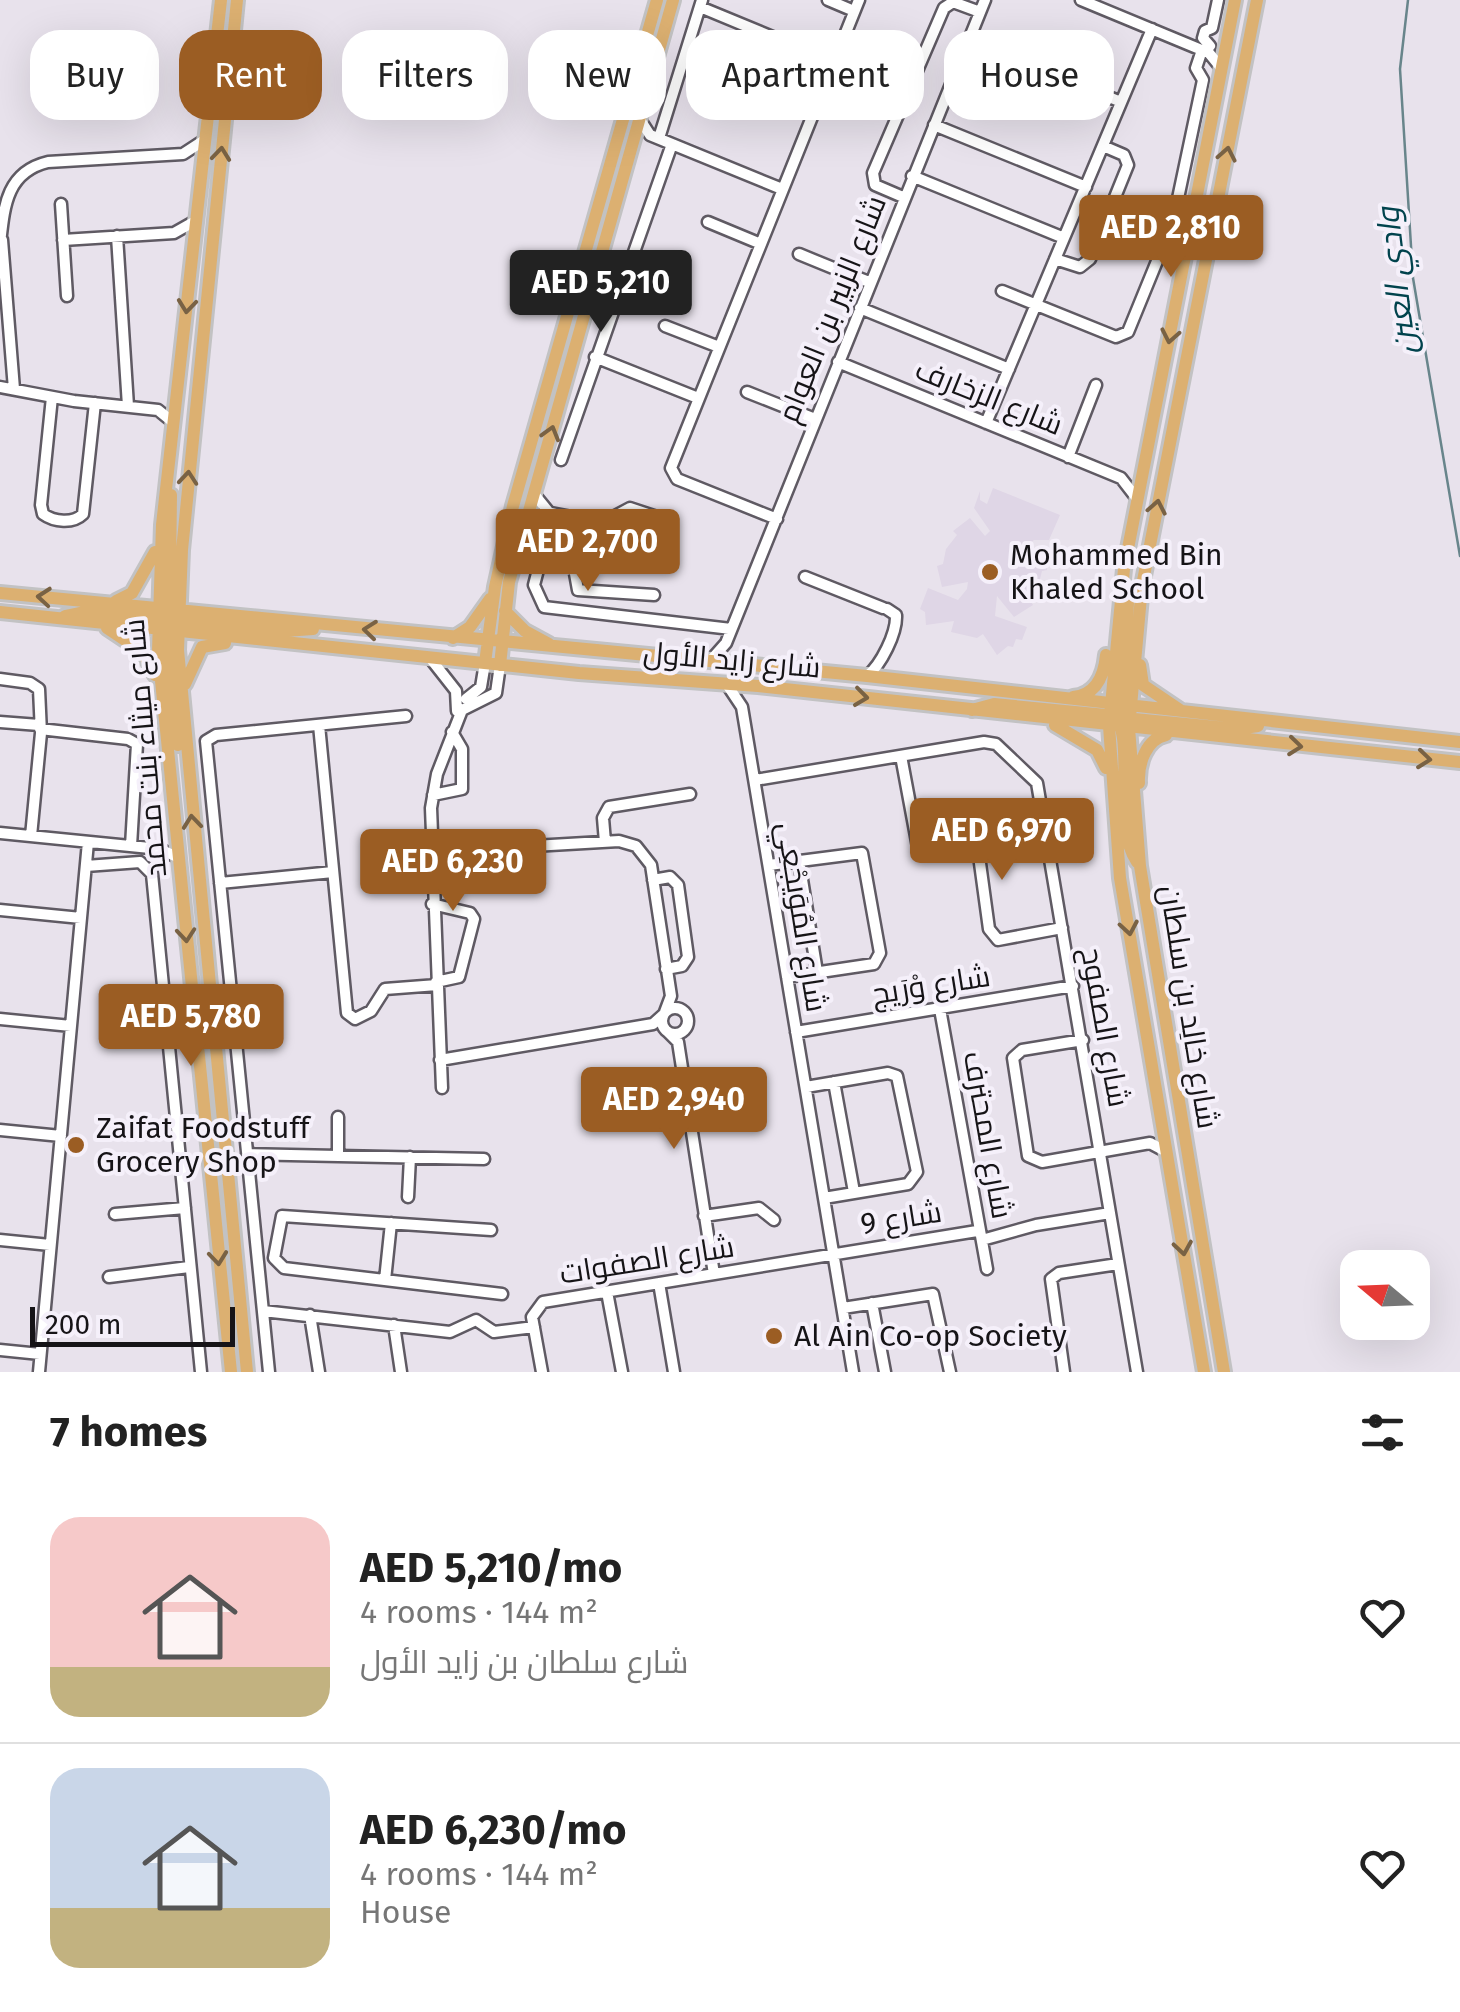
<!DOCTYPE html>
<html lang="en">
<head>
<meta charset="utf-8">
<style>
	:root { --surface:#fff; --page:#f6f6f6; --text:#222; --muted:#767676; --line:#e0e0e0; --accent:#9b5d23 }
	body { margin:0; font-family:"Fira Sans",Cairo,sans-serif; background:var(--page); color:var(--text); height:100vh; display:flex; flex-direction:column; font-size:38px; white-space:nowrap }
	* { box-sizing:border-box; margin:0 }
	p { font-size:32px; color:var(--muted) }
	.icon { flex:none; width:55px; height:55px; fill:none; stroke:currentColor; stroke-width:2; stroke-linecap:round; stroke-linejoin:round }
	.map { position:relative; height:1372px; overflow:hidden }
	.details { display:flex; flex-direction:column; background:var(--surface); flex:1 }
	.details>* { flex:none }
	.guide { position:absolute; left:30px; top:30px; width:1400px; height:90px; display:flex; gap:20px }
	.needle { width:65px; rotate:289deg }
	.controls { position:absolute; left:1340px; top:1250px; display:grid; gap:20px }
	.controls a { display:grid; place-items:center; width:90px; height:90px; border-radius:20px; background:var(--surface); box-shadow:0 10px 40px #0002; font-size:50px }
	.scale { position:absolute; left:30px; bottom:25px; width:205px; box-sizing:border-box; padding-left:10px; border:5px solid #161417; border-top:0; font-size:28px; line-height:35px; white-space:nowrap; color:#161417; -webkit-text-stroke:8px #f5f0fa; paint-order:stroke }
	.price { position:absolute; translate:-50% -85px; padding:0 22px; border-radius:10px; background:var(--accent); color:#fff; font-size:32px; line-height:65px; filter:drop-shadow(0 2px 5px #0008) }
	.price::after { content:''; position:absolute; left:50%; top:60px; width:30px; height:22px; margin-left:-15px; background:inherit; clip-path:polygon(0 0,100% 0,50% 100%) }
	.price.selected { background:#222; color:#fff }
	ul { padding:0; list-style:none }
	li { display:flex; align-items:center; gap:30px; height:250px; padding:0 50px }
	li+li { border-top:2px solid var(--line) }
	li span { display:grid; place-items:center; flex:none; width:280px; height:200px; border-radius:30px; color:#555 }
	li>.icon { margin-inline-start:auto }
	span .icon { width:120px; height:120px; fill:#fffc; stroke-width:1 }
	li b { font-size:42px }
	h2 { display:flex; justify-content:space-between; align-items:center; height:120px; padding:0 50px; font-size:42px }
	.pill { padding:0 35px; border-radius:30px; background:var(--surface); box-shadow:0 10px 40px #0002; font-size:35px; line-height:90px }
	.pill.selected { background:var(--accent); color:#fff }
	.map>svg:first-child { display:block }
	.built { fill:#dfd6e6 }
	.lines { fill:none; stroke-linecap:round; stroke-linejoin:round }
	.stream { stroke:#68858b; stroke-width:2.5 }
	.minor-casing { stroke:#5f5a63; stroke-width:15 }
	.major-casing { stroke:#c2c2c3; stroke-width:18 }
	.minor { stroke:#fff; stroke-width:10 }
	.major { stroke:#dcb071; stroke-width:12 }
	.oneway { stroke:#796244 }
	.poi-dot { fill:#9b5d23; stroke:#f5f0fa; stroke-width:4 }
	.labels { text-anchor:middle; stroke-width:8; stroke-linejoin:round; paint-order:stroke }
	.street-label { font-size:30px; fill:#161417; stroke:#f5f0fa }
	.poi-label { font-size:30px; fill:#161417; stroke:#f5f0fa; text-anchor:start }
	.water-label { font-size:32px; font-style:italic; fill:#01434d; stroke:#f5f0fa }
</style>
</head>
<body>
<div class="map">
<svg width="1460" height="1372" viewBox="0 0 1460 1372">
	<rect width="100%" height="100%" fill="#e8e2ec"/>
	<path class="built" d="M993 488 1060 515 1049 540H1034L1018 552 1042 550 1043 563 1047 562V570L1042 571 1036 595 1030 600 1033 605 1014 617 997 596 995 616 1027 627 1022 640 1016 639 1013 647 1008 646 997 655 983 634 977 638 951 632 954 621 926 625 925 612 920 609 928 588 958 600 967 589 968 582 942 587 937 566 943 564 946 549 957 535 953 531 970 518 985 536 990 531 974 508 980 491V500L987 504Z"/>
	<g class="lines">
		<path class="stream" d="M1408 0 1400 69 1413 278 1460 556"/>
		<defs>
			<path id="minor" d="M828 0 854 11
				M1081 0 1209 53 1222 69
				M700 7 833 62
				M969 39 1121 102
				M1205 51 1210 46 1203 38 1205 31 1212 28 1218 0
				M738 82 813 113
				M639 118 650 135 782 189
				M934 125 1086 187
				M659 138 702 0
				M912 176 1064 238
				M903 197 875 185 873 173 944 8 953 2 980 12
				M61 204 67 296
				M708 222 761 244
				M117 236 128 406
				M2 240 14 389
				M63 240 174 233 197 220
				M0 244C4 207 6 172 48 162L183 154 206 139
				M799 254 843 272
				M1055 259 1080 267 1090 259 1128 165 1124 155 1103 146
				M851 275 869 282
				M1002 291 1116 337 1128 332 1173 222 1203 80 1196 68 1202 50
				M860 308 1009 369
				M665 326 719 347
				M595 357 698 398
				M838 362 1121 478 1138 500
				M0 387 74 401 158 410 174 423
				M747 392 815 419
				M52 397 41 505 43 514C54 522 73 524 83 514L95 403
				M986 423 1152 29
				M1068 457 1096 385
				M561 460 672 144
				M534 494 552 516 534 585 544 607 731 629
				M551 513 602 523 630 508 663 519
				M777 519 677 479 671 468 859 0
				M555 563 574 568 578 590 654 595
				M805 577 883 608
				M430 658 456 691 457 711
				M710 661 726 643 985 0
				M867 676C881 665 897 633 896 615L887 609
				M0 679 30 683 39 689 41 733 31 836
				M726 683 742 707 853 1372
				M466 699 481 687 485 663
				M0 722 39 725
				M319 725 347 1013 355 1019 371 1011 385 989 437 985
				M40 729 128 739 137 744 131 846
				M901 756 918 847
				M755 780 984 742 996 744 1037 783 1137 1372
				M433 795 462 789V749L452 732
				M1043 820 984 829 976 834 989 929 998 940 1062 928
				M0 833 160 849 179 858
				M605 842 603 818 609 807 690 794
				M430 852 619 841 636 846 651 865 671 996 665 1012
				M799 861 817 972
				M769 865 862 853 880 953 874 964 787 977
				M86 866 140 862 152 874 201 1372
				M653 880 670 877 678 885 688 957 682 966 666 969
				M220 883 333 872
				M432 904 470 913 474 919 459 977 436 982
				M0 910 81 918
				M662 1021a13 13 0 1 1 26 0a13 13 0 1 1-26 0Z
				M940 1009 987 1269
				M0 1019 71 1026
				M668 1032 678 1042 714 1274
				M796 1032 1073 986
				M167 1034H180L198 1049
				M1083 1040 1022 1050 1013 1058 1028 1156 1042 1162 1150 1143 1167 1152
				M440 1060 653 1024 663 1015
				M834 1082 854 1192
				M806 1087 888 1073 897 1076 917 1172 908 1184 824 1198
				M442 1088 431 808 437 774 462 710 496 693 500 665
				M0 1130 61 1136
				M247 1154 484 1159
				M338 1156V1117
				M408 1197 410 1157
				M115 1214 185 1208
				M704 1216 759 1208 774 1220
				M491 1230 282 1216 274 1258 284 1268 502 1294
				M0 1240 50 1245
				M982 1240 1036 1225 1110 1213
				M109 1277 189 1267
				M385 1280 391 1223
				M659 1283 674 1372
				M607 1292 622 1372
				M872 1303 885 1372
				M843 1308 933 1294 950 1372
				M263 1311 450 1332 476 1320 494 1332 534 1327
				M310 1315 319 1372
				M394 1325 401 1372
				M0 1350 40 1354
				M39 1372 88 842
				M269 1372 206 741 216 735 406 716
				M542 1372 532 1317 543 1302 977 1231
				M1064 1372 1051 1279 1059 1273 1118 1264"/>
			<path id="major" d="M221 0 162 525 158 651 231 1372
				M237 0 182 550 178 650 247 1372
				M171 495 169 651 178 745
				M0 593 867 676 1460 742
				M116 601 132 593 155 552
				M505 611 525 631 549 644
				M0 612 579 673 758 686 1460 762
				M65 616 84 612 285 631 313 629
				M107 628 143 652 155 675
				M453 638 470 627 490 599
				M485 663 495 587 513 506 657 0
				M500 665 509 582 673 0
				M1140 665 1143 685 1180 710
				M185 684 202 647 225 643
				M1073 697C1096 695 1104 676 1106 655
				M1110 705C1140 738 1109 820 1137 862
				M972 710 994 704 1116 716
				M1121 713 1128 603
				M1124 718 1237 729 1258 726
				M1055 725 1097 750 1106 768
				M1139 783C1138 764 1146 739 1166 735
				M1204 1372 1120 878 1109 726 1124 569 1235 0
				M1224 1372 1140 866 1129 728 1142 586 1257 0"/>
		</defs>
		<use href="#minor" class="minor-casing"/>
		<use href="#major" class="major-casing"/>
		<use href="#minor" class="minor"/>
		<use href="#major" class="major"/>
	</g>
	<defs><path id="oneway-chevron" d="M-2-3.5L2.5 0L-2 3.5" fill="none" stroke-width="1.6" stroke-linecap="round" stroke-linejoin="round" transform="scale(2.5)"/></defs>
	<g class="oneway">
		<use href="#oneway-chevron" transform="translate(221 154) rotate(-84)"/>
		<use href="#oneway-chevron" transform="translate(1227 154) rotate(-79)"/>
		<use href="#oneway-chevron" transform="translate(187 306) rotate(96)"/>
		<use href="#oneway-chevron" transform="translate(1170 336) rotate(101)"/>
		<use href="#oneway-chevron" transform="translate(551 433) rotate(-74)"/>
		<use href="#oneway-chevron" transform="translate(188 478) rotate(-85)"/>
		<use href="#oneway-chevron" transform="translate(1157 507) rotate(-79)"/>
		<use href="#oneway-chevron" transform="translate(44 597) rotate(-175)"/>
		<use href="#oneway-chevron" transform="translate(370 630) rotate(-174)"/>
		<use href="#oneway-chevron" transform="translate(861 697) rotate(7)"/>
		<use href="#oneway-chevron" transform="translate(1295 746) rotate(6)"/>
		<use href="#oneway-chevron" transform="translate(1424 759) rotate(6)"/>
		<use href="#oneway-chevron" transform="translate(192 822) rotate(-96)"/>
		<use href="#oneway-chevron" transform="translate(1129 928) rotate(80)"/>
		<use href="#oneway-chevron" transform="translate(186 935) rotate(85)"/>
		<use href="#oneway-chevron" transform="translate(1183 1248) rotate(81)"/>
		<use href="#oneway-chevron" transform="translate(218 1258) rotate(84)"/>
	</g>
	<g class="poi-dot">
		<circle cx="990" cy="572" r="10"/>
		<circle cx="76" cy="1145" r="10"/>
		<circle cx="774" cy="1336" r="10"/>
	</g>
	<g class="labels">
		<g class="street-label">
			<text transform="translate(832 309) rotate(-68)" y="10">شارع الزبير بن العوام</text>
			<text transform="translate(989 397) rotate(22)" y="10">شارع الزخارف</text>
			<text transform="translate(732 660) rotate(5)" y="10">شارع زايد الأول</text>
			<text transform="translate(145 748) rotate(-95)" y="10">شارع ميثاء بنت محمد</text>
			<text transform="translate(802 917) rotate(81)" y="10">شارع المُوَيجْعِي</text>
			<text transform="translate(931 985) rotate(-9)" y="10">شارع وْرَيج</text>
			<text transform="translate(1189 1007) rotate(81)" y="10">شارع خالِد بن سلطان</text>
			<text transform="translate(1105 1027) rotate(80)" y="10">شارع الصفوح</text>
			<text transform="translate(988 1135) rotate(80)" y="10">شارع المحترف</text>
			<text transform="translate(901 1218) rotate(-9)" y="10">شارع 9</text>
			<text transform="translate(647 1260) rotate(-9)" y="10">شارع الصفوات</text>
		</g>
		<g class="poi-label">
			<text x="1010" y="565">Mohammed Bin<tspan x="1010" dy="34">Khaled School</tspan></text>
			<text x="96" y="1138">Zaifat Foodstuff<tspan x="96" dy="34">Grocery Shop</tspan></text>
			<text x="794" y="1346">Al Ain Co-op Society</text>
		</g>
		<g class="water-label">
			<text transform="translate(1396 281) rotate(-97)" y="11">وادي العين</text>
		</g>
	</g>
</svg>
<div class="controls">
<a><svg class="needle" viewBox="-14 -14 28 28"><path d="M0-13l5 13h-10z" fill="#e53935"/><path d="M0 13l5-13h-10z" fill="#767676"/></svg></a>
</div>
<div class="scale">200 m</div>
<b class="price" style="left:1171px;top:280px">AED 2,810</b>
<b class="price selected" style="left:601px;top:335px">AED 5,210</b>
<b class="price" style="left:588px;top:594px">AED 2,700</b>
<b class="price" style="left:1002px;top:883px">AED 6,970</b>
<b class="price" style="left:453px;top:914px">AED 6,230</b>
<b class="price" style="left:191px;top:1069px">AED 5,780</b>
<b class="price" style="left:674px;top:1152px">AED 2,940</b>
<div class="guide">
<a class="pill">Buy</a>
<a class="pill selected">Rent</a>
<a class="pill">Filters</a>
<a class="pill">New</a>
<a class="pill">Apartment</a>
<a class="pill">House</a>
</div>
</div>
<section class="details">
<h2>7 homes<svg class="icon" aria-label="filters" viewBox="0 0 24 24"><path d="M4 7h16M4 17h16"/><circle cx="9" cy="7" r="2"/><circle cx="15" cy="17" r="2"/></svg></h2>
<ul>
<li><span style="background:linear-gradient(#f6c9c9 75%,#c2b280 0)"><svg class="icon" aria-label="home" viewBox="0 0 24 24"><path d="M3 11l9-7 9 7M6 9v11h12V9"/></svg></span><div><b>AED 5,210/mo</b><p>4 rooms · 144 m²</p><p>شارع سلطان بن زايد الأول</p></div><svg class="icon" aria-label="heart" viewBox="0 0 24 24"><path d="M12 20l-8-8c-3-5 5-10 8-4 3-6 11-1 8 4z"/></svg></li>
<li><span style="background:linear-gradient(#c9d6e8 70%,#c2b280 0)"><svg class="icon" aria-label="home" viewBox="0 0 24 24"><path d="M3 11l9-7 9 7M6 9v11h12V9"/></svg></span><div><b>AED 6,230/mo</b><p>4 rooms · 144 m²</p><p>House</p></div><svg class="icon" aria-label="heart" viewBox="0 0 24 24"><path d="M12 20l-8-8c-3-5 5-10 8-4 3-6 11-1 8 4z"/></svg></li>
</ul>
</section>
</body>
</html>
